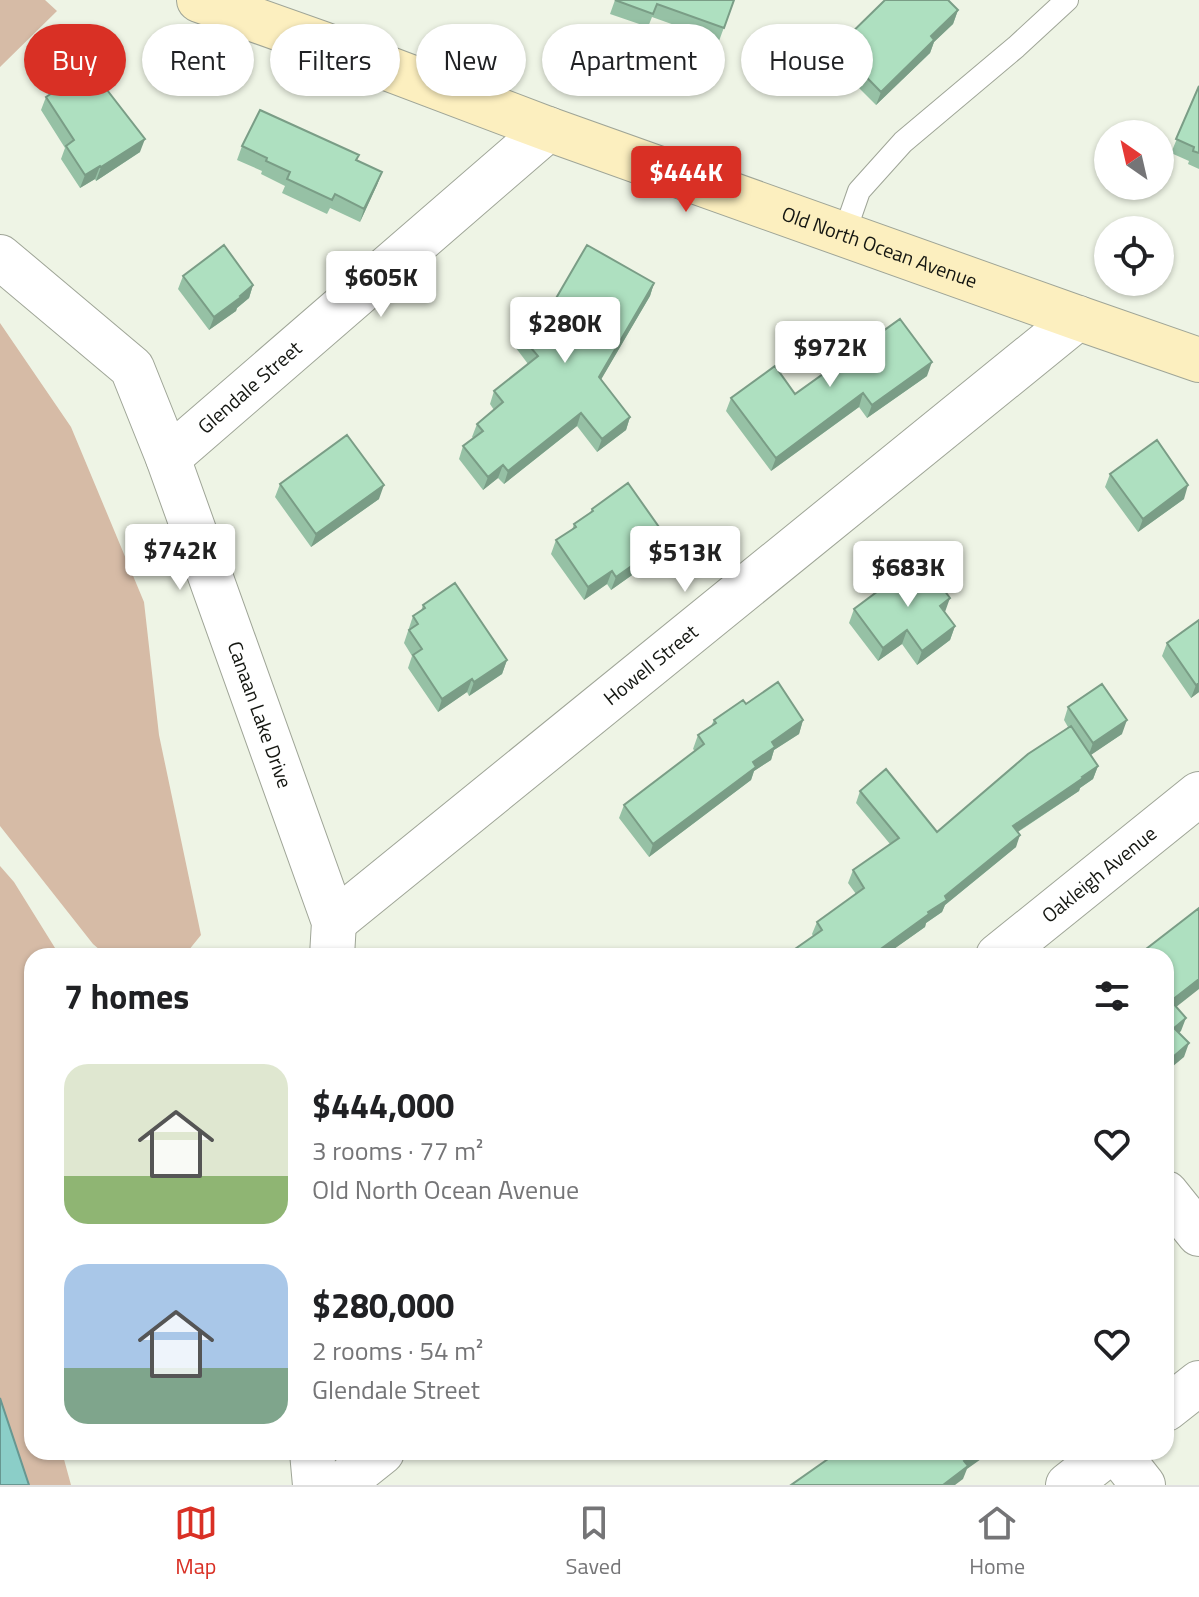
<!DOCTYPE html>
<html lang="en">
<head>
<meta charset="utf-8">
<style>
	:root { --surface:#fff; --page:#f2f2f2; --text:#202124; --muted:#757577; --line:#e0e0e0; --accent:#d93025 }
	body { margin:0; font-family:"Titillium Web",sans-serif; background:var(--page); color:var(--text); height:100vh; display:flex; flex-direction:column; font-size:30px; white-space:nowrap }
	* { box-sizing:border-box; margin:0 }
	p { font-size:26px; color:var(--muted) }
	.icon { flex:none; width:44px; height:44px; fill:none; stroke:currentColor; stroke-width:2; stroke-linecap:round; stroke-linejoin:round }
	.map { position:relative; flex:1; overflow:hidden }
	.drawer { position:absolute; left:24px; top:948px; width:1150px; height:512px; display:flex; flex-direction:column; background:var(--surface); border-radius:24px; box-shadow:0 2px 6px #0004 }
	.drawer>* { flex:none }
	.guide { position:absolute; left:24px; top:24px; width:1152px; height:72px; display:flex; gap:16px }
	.needle { width:52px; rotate:326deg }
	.controls { position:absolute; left:1094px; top:120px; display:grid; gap:16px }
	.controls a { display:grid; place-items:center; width:80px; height:80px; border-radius:50%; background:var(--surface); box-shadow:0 2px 6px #0004; font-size:40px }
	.price { position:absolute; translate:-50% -68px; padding:0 18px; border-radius:8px; background:#fff; color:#222; font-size:26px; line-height:52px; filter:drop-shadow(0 2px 4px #0008) }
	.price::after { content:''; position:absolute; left:50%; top:48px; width:24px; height:18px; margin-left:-12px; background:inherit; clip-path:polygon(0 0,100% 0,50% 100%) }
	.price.selected { background:var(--accent); color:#fff }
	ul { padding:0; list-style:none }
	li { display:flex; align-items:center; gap:24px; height:200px; padding:0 40px }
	li span { display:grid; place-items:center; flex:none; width:224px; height:160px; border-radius:24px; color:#555 }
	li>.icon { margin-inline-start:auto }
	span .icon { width:96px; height:96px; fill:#fffc; stroke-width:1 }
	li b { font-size:34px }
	h2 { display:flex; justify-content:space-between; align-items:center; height:96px; padding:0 40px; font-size:34px }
	.chip { padding:0 28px; border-radius:36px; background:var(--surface); box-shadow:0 2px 6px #0004; font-size:28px; line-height:72px }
	.chip.selected { background:var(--accent); color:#fff }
	.dock { display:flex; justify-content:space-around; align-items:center; height:112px; border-top:2px solid var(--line); background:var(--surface); font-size:22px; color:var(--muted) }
	.dock a { display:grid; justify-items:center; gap:4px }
	.dock .selected { color:var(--accent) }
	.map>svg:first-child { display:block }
	.green { fill:#d6bba6 }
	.water { fill:#8bcec8; stroke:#679791; stroke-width:2 }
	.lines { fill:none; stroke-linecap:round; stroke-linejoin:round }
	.lane-casing { stroke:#9fa597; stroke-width:24 }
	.street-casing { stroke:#9fa597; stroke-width:46 }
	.secondary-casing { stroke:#9fa597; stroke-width:46 }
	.lane { stroke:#fff; stroke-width:22 }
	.street { stroke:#fff; stroke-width:44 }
	.secondary { stroke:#fcefbf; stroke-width:44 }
	.wall { fill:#96c1a5 }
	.shaded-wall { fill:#7a9d86 }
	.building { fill:#aee0c0; stroke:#7a9d86; stroke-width:2 }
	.labels { text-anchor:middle; stroke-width:8; stroke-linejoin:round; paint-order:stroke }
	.street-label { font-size:20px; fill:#141611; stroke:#eef4e5 }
</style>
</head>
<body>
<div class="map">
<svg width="1199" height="1485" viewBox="0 0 1199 1485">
	<rect width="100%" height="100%" fill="#eef4e5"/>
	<path class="green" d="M0 0H45L57 11 0 67Z
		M0 323 71 427 144 602 159 735 201 935 184 956H107L93 944 0 826Z
		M0 866 14 882 60 956H32V1321L30 1336 32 1343V1452H62L71 1485H0Z"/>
	<path class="water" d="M0 1398 29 1485H0Z"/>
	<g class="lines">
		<defs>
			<path id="lane" d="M844 234 859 191 903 142 1016 47 1067 0"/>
			<g id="street">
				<path id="s1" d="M0 257 132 368 168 458 334 922 332 956"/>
				<path id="s2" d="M168 458 548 129"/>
				<path id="s3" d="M334 922 1078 318"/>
				<path id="s4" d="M998 956 1199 794"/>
				<path d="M1166 1193 1199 1234"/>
				<path d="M1166 1409 1199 1383"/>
				<path d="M312 1452 315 1485"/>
				<path d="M1117 1452 1143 1485"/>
				<path d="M341 1485 382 1452"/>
				<path d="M1068 1485 1110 1452"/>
			</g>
			<g id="secondary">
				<path id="s5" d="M199 0 323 44 548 129 1078 318 1199 360"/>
			</g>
		</defs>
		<use href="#lane" class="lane-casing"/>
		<use href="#street" class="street-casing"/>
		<use href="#secondary" class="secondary-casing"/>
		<use href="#lane" class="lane"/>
		<use href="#street" class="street"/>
		<use href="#secondary" class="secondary"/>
	</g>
	<path class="wall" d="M615 0H734L719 41 652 17 648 27 610 14Z
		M958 10 953 24 934 42 930 53 876 105 832 61 837 47Z
		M1199 86V169L1188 164 1189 161 1171 153Z
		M46 97 140 152 96 181 95 179 80 188 61 159 65 148 41 110Z
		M242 146 357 160 382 172 377 185 360 222 330 208 327 214 282 193 285 186 261 174 262 171 237 160Z
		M183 276 253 285 249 298 237 308 236 311 209 330 178 289Z
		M654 283 650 296 601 379 630 417 626 430 597 452 577 426 504 484 498 478 483 490 459 459 463 446 473 438 472 437 477 424 494 410 490 404 494 391 528 364 516 348 520 335Z
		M927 376 867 418 859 407 771 471 726 411 731 398 795 394Z
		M1110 474 1184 499 1138 532 1105 487Z
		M280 484 379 499 311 547 275 497Z
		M592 509 661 550 652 556 649 563 611 590 607 584 584 600 551 554 556 540 572 530 574 524 590 513Z
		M423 605 507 660 502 674 469 696 467 692 438 712 408 668 412 656 404 643 413 616 421 611Z
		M854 609 945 612 955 626 950 640 917 665 902 644 878 661 849 623Z
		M1199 620V692L1191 698 1162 656 1167 643Z
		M746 704 803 720 799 734 774 750 771 760 754 771 751 780 649 857 619 818 624 805 695 751 693 749 698 735 711 726 714 720Z
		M1068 707 1122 734 1090 755 1098 766 1093 779 1080 788 1079 791 1018 832 1016 847 945 905 942 912 926 923 925 927 884 956H785L813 936 812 934 817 922 856 894 848 883 853 870 890 844 856 803 860 791 937 832 1068 727 1064 720Z"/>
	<path class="shaded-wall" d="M958 10 953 24 934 42 930 53 876 105 881 92 931 36Z
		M145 139 140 152 96 181 101 167Z
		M100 166 95 179 80 188 85 175Z
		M382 172 377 185 360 222 364 209Z
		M654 283 650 296 595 390 599 377Z
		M253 285 249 298 237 308 236 311 209 330 214 317Z
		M932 362 927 376 867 418 872 405Z
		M863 393 859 407 771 471 776 458Z
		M581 413 577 426 504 484 508 471Z
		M630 417 626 430 597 452 602 439Z
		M503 465 498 478 483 490 488 477Z
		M384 485 379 499 311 547 316 534Z
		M1188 485 1184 499 1138 532 1143 519Z
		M666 537 661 550 652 556 649 563 611 590 616 577 652 546Z
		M612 571 607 584 584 600 588 587Z
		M950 598 945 612 940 606Z
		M955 626 950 640 917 665 922 651Z
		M907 630 902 644 878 661 883 648Z
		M507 660 502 674 469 696 474 682Z
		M472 679 467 692 438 712 442 699Z
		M1199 683V692L1191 698 1196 685Z
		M803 720 799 734 774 750 771 760 754 771 751 780 649 857 653 844 753 762 772 742Z
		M1127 720 1122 734 1088 757 1093 743Z
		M1098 766 1093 779 1080 788 1079 791 1008 838 1013 826Z
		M1020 835 1016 847 945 905 942 912 926 923 925 927 884 956H871L928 912 945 896Z
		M1199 979V989L1166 1015 1171 1001Z
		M1186 1018 1181 1031 1170 1042 1174 1028Z
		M1189 1043 1184 1057 1166 1072V1063Z
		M977 1452H991L967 1469 963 1479 955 1485H943L964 1461Z"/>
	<path class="building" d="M615 0H734L724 28 657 4 653 14Z
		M885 0H948L958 10 931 36 934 40 881 92 837 47Z
		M90 68 145 139 101 167 100 166 85 175 66 146 74 140 46 97Z
		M1199 86V153L1193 151 1194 147 1176 139Z
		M260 110 359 155 356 160 382 172 364 209 335 194 332 200 287 179 290 172 266 161 267 158 242 146Z
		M224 245 253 285 240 296 241 297 214 317 183 276Z
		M587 245 654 283 599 377 630 417 602 439 581 413 508 471 503 465 488 477 463 446 483 431 477 424 503 402 494 391 538 356 520 335 548 312Z
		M900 319 932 362 872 405 863 393 776 458 731 398 775 366 795 394Z
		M347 435 384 485 316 534 280 484Z
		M1157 440 1188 485 1143 519 1110 474Z
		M628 483 666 537 652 546 654 550 616 577 612 571 588 587 556 540 576 527 574 524 593 511 592 509Z
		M921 559 950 598 940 606 955 626 922 651 907 630 883 648 854 609Z
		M455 583 507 660 474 682 472 679 442 699 413 655 422 649 409 630 418 624 413 616 425 608 423 605Z
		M1199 620V683L1196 685 1167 643Z
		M778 682 803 720 772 742 775 747 753 762 756 767 653 844 624 805 704 744 698 735 716 723 714 720 743 700 746 704Z
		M1102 684 1127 720 1093 743 1068 707Z
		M1071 726 1098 766 1082 777 1083 778 1013 826 1020 835 945 896 947 900 928 912 929 914 871 956H785L822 930 817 922 864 888 853 870 899 838 860 791 886 769 937 832 1028 754Z
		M1199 908V979L1171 1001 1186 1018 1174 1028 1189 1043 1166 1063V956H1137Z
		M838 1452H977L964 1461 968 1466 943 1485H791Z"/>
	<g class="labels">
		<g class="street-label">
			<text dy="7" stroke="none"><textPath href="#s5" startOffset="724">Old North Ocean Avenue</textPath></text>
			<text dy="7" stroke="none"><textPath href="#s2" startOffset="108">Glendale Street</textPath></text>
			<text dy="7" stroke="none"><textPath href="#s3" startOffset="408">Howell Street</textPath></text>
			<text dy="7" stroke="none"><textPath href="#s1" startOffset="542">Canaan Lake Drive</textPath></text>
			<text dy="7" stroke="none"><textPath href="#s4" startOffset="130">Oakleigh Avenue</textPath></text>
		</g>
	</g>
</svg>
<div class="controls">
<a><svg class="needle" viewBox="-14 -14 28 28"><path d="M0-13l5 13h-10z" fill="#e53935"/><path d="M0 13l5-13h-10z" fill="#757577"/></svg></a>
<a><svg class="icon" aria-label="locate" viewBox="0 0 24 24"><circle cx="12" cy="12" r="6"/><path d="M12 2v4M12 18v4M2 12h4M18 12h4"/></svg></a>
</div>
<b class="price selected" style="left:686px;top:214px">$444K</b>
<b class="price" style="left:381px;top:319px">$605K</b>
<b class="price" style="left:565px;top:365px">$280K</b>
<b class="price" style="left:830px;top:389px">$972K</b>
<b class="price" style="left:180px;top:592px">$742K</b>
<b class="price" style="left:685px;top:594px">$513K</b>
<b class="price" style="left:908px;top:609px">$683K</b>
<div class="guide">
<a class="chip selected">Buy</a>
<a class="chip">Rent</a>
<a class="chip">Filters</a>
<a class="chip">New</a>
<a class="chip">Apartment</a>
<a class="chip">House</a>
</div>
<section class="drawer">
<h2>7 homes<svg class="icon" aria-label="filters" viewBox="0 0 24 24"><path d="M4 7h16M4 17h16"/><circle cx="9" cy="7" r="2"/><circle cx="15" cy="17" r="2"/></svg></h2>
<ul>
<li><span style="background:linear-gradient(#dfe7d0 70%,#8fb573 0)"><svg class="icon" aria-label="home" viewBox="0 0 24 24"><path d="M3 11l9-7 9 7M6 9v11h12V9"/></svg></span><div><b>$444,000</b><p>3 rooms · 77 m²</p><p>Old North Ocean Avenue</p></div><svg class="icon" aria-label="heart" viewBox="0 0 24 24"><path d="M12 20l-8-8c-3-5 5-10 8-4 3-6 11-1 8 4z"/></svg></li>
<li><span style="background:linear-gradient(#a9c7e8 65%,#7fa58c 0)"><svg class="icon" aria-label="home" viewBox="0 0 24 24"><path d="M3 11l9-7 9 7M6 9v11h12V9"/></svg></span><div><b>$280,000</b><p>2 rooms · 54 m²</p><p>Glendale Street</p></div><svg class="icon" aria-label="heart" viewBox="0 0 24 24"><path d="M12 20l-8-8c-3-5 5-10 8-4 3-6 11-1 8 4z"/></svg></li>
</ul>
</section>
</div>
<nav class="dock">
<a class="selected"><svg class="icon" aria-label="map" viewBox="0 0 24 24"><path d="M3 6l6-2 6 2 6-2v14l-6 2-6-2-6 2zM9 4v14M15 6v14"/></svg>Map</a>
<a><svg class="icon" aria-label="saved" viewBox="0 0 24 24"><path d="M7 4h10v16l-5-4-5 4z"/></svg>Saved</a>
<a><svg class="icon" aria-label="home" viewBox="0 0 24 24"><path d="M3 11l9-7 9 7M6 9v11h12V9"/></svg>Home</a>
</nav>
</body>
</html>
